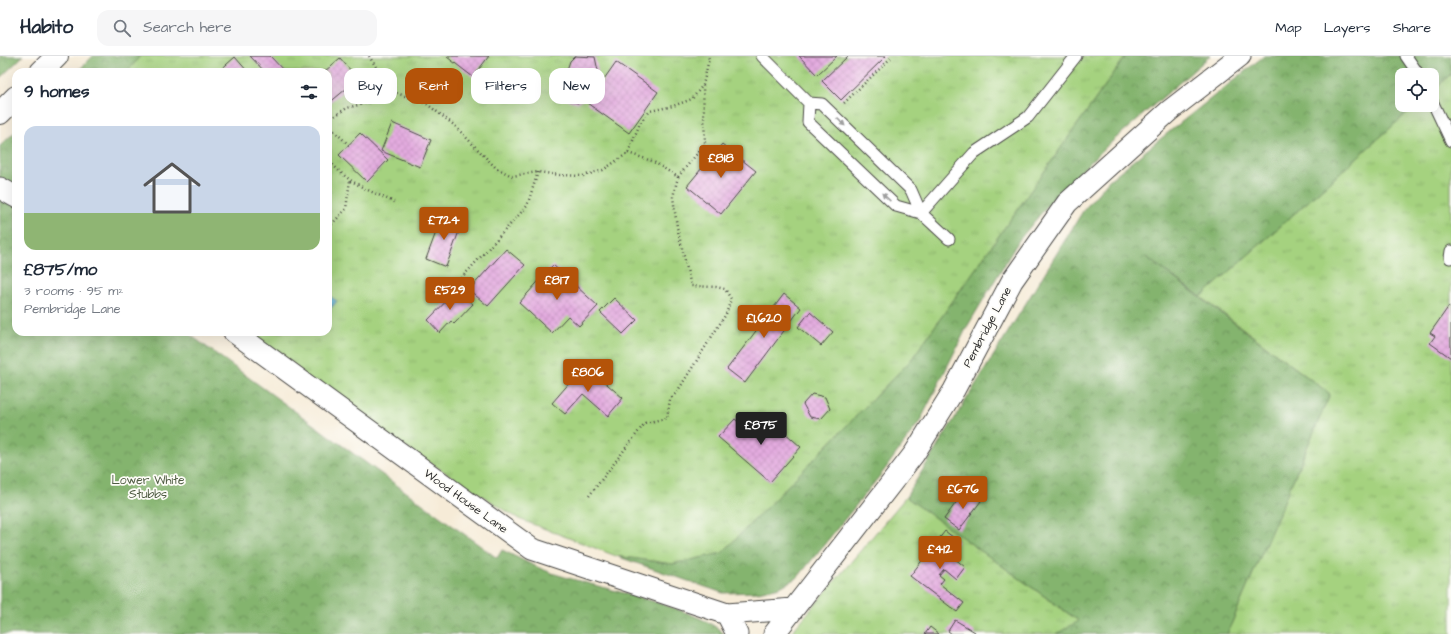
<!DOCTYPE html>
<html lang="en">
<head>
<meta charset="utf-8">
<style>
	:root { --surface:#fff; --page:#f6f6f7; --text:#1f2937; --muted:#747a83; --line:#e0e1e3; --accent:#b45309 }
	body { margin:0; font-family:"Architects Daughter",sans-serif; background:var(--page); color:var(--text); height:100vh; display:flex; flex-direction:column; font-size:15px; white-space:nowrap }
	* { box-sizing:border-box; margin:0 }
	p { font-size:13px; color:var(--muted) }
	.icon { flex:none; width:22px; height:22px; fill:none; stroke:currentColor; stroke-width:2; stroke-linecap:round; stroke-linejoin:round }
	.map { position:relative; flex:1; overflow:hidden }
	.sheet { position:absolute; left:12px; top:12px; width:320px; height:268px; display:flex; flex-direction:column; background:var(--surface); border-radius:12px; box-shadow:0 4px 16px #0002 }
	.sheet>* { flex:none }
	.hud { position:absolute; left:344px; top:12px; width:380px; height:36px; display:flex; gap:8px }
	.controls { position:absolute; left:1395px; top:12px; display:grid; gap:8px }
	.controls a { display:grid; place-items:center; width:44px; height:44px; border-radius:8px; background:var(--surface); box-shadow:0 4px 16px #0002; font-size:20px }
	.price { position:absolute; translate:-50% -34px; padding:0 9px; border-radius:4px; background:var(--accent); color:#fff; font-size:13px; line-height:26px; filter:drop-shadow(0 1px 2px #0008) }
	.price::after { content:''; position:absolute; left:50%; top:24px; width:12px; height:9px; margin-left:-6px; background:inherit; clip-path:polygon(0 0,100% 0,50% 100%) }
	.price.selected { background:#222; color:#fff }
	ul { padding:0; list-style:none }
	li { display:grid; align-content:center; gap:8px; height:212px; padding:0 12px }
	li+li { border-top:1px solid var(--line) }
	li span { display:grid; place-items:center; height:124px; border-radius:12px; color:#555 }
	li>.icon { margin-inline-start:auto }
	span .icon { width:72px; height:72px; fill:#fffc; stroke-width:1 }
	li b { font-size:17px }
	h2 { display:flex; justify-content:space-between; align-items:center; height:48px; padding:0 12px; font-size:17px }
	.tag { padding:0 14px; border-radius:12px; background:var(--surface); box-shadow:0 4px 16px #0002; font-size:14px; line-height:36px }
	.tag.selected { background:var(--accent); color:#fff }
	header { display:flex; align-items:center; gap:24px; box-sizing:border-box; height:56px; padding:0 20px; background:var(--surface); border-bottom:1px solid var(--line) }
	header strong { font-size:19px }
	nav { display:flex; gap:22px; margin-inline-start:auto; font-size:14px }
	.search { width:280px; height:36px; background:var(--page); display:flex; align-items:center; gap:10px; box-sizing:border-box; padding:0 14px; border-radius:12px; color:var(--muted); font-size:15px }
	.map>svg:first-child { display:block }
	.grass { fill:url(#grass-tufts); stroke:#687e55 }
	.forest { fill:url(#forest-crowns); stroke:#58704c }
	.water { fill:url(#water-ripples); stroke:#3c687b }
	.building { fill:url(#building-cross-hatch) }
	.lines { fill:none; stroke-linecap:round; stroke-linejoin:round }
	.lane-casing { stroke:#494845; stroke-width:13 }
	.street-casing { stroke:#494845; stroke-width:23 }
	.secondary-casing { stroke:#494845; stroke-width:24 }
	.path { stroke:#494845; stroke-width:2.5; stroke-dasharray:1 3; stroke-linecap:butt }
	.lane { stroke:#fff; stroke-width:11 }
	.street { stroke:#fff; stroke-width:21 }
	.secondary { stroke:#fff; stroke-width:22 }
	.oneway { fill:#a0a0a0 }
	.labels { text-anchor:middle; stroke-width:3.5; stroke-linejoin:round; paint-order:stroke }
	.street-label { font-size:12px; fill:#2b2b2b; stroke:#fdfcf7 }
	.park-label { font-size:12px; fill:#505d44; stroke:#fdfcf7 }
</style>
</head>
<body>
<header>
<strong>Habito</strong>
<div class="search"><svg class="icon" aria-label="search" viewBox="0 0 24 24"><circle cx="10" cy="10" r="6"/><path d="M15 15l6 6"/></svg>Search here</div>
<nav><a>Map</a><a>Layers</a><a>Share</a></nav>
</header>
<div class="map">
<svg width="1451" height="578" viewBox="0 0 1451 578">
	<defs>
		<pattern id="grass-tufts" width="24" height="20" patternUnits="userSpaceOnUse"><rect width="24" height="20" fill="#a5d27f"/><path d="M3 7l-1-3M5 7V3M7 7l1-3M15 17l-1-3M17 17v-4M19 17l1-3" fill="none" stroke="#8eb46e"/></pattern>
		<pattern id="forest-crowns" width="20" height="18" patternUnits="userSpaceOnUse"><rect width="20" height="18" fill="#84b46e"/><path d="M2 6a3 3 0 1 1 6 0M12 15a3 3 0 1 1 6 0" fill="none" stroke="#6c935b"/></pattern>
		<pattern id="water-ripples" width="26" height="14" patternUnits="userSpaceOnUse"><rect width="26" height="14" fill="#4ea6cb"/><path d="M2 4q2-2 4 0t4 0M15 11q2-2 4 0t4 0" fill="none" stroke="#4187a5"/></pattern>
		<pattern id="building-cross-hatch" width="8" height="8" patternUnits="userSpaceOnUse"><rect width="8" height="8" fill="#e3abdf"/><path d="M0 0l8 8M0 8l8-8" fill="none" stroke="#c393c0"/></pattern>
	</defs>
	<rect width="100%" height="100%" fill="#fdfcf7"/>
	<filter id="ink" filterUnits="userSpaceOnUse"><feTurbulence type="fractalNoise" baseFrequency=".025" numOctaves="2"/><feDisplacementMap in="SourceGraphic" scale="8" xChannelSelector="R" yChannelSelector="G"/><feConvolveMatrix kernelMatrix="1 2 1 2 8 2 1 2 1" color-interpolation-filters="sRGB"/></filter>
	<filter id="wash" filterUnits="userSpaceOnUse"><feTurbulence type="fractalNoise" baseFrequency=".012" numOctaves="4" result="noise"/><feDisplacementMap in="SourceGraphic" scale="16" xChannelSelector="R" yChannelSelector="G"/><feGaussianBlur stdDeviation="0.9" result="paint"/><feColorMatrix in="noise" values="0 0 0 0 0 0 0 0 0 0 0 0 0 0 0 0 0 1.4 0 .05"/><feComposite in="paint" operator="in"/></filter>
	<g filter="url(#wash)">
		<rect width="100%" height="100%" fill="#f6ebd7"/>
		<path class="grass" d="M140 0H1126L911 304 722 497 673 508 616 500 519 463 356 360 246 276H328V16H127Z
			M1451 18V578H1227L1330 338 1201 241 1416 49H1432V35Z
			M906 441 1080 566 1056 578H790Z"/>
		<path class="forest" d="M0 0H23L0 22Z
			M93 0H140L127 16H77Z
			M1126 0H1210L1107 90 1053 143 1019 184 967 271 920 365 883 416 798 521 780 531 758 536 723 537 616 500 673 508 722 497 911 304Z
			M1264 0H1451V18L1432 35V19H1402V49H1416L1201 241 1146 201 1330 338 1227 578H1056L1079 565 906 441 1083 155 1109 124Z
			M16 75V128L2 134 16 145V276H186L497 502 502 494C519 502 535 511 552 517 590 530 701 552 724 578H0V90Z"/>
		<path class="water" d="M328 239 337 245 328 256Z"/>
		<g id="blocks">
			<path class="building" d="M250 0H270L285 16H265Z
				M448 0H489L473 21 447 1Z
				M575 0 595 1 598 15 590 38 578 47 564 43 562 28 570 5Z
				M799 0H837L817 19Z
				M848 0H886L841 44 822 25Z
				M235 1 248 16H218Z
				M340 2 358 23 328 48V16H324Z
				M616 6 658 36 629 77 587 47Z
				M392 67 431 84 420 111 381 95Z
				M360 77 388 104 367 126 339 99Z
				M722 88 756 115 721 158 687 130Z
				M442 160 462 167 446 211 426 203Z
				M506 193 525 209 488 250 469 234Z
				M553 209 598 250 579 270 568 260 552 277 519 247Z
				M457 234 473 248 454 268 451 265 440 277 428 264Z
				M784 238 801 252 745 327 727 313Z
				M614 242 637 264 623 278 600 256Z
				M1449 250 1451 252V302L1430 287 1435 280 1430 277Z
				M810 256 833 276 821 290 798 271Z
				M585 309 623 342 608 360 583 338 565 358 552 347Z
				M812 338 825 341 830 353 821 363 810 361 803 348Z
				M766 360 801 391 770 426 718 381 735 363 752 377Z
				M966 433 981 445 959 474 944 463Z
				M945 475 958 485 948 497 965 511 956 523 944 513 939 519 944 523 940 528 964 547 957 556 910 520Z
				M955 564 975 576 974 578H952L948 575Z
				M930 571 939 578H925Z"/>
		</g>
	</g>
	<g filter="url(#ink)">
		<use href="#blocks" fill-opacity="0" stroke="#494845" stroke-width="1"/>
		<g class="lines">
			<defs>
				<path id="lane" d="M762 0 809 47 822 48 911 134 921 157
					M1406 0 1419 19
					M1432 45 1451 85
					M809 47 808 66 896 150 921 157 949 183
					M921 157 974 97 1028 61 1076 0
					M1450 202 1451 195"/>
				<path id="street" d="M0 132 16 141
					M234 276 532 493 727 558 793 553
					M727 558 737 578
					M774 578 914 398 954 334 1012 225 1067 147 1169 55 1240 0"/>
				<path id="secondary" d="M41 16 57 0
					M0 57 16 41"/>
			</defs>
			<use href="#lane" class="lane-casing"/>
			<use href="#street" class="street-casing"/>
			<use href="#secondary" class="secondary-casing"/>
			<path class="path" d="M369 0 391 35
				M844 47 893 0
				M328 64 347 52 369 46 391 35 427 48 454 69 496 112 512 120 538 116 560 119 583 120 603 114 628 97 640 67 650 55 673 50 692 43 703 29 709 3 708 0
				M328 69 349 89
				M628 97 652 105 678 121 705 88 703 30
				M328 102C343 125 370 135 394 146
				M328 170 331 169 346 153 350 124
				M456 228 527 150 538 116
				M589 440 645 367 667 362 670 343 677 336 726 258 731 243 725 233 716 231 691 230 677 171 673 141 678 121"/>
			<use href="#lane" class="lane"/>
			<use href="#street" class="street"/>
			<use href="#secondary" class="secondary"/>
		</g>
		<defs><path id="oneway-solid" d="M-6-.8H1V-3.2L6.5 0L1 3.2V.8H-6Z"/></defs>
		<g class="oneway">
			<use href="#oneway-solid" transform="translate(841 66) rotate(44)"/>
			<use href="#oneway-solid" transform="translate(886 141) rotate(-137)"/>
		</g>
	</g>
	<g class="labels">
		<g class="street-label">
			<text transform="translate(987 271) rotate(-62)" y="4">Pembridge Lane</text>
			<text transform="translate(466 445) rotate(36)" y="4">Wood House Lane</text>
		</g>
		<g class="park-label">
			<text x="148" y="428">Lower White<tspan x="148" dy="14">Stubbs</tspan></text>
		</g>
	</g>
</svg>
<div class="controls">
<a><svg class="icon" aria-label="locate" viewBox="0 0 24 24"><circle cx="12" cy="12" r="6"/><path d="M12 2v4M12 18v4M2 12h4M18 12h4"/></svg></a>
</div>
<b class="price" style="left:721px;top:123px">£818</b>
<b class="price" style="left:444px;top:185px">£724</b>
<b class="price" style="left:557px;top:245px">£817</b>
<b class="price" style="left:450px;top:255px">£529</b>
<b class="price" style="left:764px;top:283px">£1,620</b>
<b class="price" style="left:588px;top:337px">£806</b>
<b class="price selected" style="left:761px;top:390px">£875</b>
<b class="price" style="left:963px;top:454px">£676</b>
<b class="price" style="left:940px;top:514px">£412</b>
<div class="hud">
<a class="tag">Buy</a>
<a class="tag selected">Rent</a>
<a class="tag">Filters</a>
<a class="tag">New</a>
</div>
<section class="sheet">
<h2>9 homes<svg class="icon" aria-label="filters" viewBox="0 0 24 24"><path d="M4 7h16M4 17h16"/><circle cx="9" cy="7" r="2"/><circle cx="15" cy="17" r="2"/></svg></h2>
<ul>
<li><span style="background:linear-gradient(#c9d6e8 70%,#8fb573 0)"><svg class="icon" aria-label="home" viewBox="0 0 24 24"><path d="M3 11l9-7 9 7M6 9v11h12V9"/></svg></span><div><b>£875/mo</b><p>3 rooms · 95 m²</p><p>Pembridge Lane</p></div></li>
</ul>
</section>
</div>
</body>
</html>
